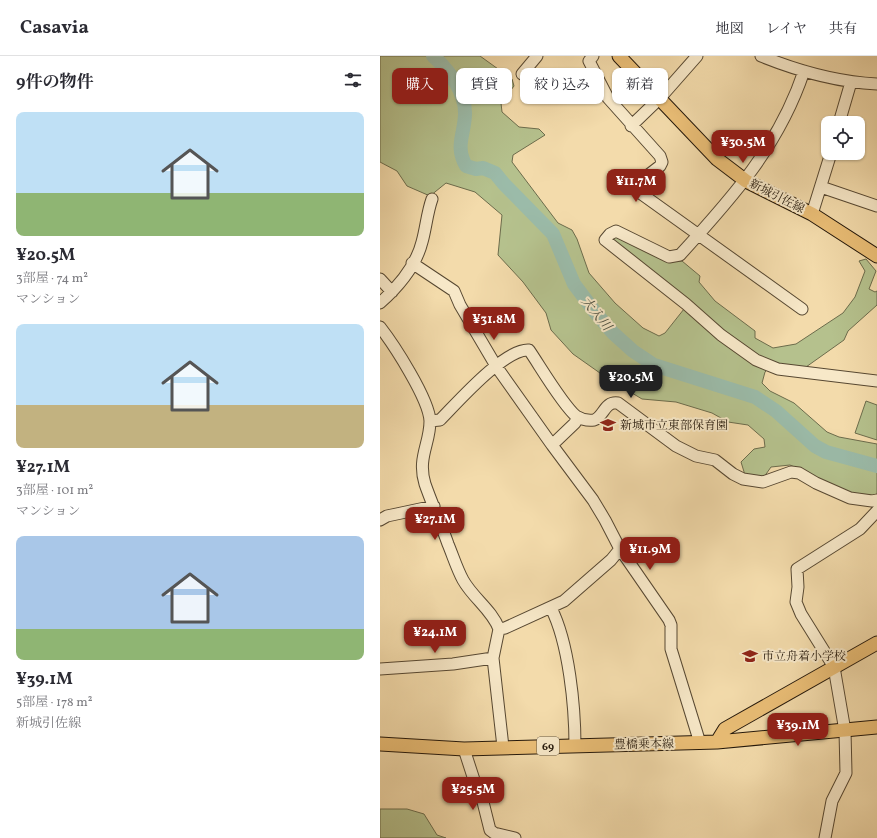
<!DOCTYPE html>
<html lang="ja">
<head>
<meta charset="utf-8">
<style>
	:root { --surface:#fff; --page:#f2f2f3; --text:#2b2b33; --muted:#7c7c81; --line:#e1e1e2; --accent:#8f2418 }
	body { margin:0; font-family:Vollkorn,"Noto Serif JP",serif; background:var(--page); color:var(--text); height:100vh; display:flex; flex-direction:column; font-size:15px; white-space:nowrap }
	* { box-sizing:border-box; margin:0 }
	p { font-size:13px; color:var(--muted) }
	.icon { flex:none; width:22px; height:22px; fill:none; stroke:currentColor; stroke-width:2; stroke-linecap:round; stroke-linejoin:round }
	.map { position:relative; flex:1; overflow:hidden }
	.panel { display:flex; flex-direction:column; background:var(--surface); width:380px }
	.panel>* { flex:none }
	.guide { position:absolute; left:12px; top:12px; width:380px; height:36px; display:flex; gap:8px }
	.controls { position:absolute; left:441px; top:60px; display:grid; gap:8px }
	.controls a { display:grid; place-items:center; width:44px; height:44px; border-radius:8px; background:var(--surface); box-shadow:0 1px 3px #0004; font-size:20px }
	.price { position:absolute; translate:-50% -34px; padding:0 9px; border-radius:8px; background:var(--accent); color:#fff; font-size:13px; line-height:26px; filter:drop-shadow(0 1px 2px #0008) }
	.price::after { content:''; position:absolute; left:50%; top:24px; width:12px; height:9px; margin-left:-6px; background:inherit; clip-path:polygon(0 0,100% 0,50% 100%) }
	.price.on { background:#222; color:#fff }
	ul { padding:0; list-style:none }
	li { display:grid; align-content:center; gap:8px; height:212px; padding:0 16px }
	li span { display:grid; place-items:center; height:124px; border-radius:8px; color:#555 }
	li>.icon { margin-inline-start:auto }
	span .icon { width:72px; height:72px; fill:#fffc; stroke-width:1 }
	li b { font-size:17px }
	h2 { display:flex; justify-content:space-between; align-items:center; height:48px; padding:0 16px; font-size:17px }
	.pill { padding:0 14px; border-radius:8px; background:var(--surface); box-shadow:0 1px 3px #0004; font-size:14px; line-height:36px }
	.pill.on { background:var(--accent); color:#fff }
	header { display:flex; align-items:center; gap:24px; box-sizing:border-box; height:56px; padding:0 20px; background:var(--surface); border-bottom:1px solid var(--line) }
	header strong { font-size:19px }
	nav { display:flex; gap:22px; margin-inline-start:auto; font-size:14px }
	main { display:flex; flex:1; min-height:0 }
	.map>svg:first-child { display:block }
	.green { fill:#b5c18d; stroke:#6c6c4c }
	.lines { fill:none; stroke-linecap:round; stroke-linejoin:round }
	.river { stroke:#9bbba9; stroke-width:14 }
	.minor-casing { stroke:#574832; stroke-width:13 }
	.major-casing { stroke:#23170a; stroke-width:15 }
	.minor { stroke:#f7e8c8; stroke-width:11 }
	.major { stroke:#eabe76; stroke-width:13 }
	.labels { text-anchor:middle; stroke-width:4; stroke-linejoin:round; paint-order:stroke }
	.shield { fill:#f7e8c8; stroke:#635643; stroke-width:1 }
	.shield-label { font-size:11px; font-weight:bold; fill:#23170a }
	.street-label { font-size:12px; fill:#23170a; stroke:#f7e8c8 }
	.poi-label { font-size:12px; fill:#23170a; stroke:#f7e8c8; text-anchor:start }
	.water-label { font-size:13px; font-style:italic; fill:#4d5042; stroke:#f7e8c8 }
</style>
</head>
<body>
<header>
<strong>Casavia</strong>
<nav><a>地図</a><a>レイヤ</a><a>共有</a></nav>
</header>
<main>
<section class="panel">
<h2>9件の物件<svg class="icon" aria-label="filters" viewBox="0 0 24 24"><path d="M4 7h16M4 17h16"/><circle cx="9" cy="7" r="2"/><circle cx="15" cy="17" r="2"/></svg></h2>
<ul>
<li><span style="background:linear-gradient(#bfe0f5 65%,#8fb573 0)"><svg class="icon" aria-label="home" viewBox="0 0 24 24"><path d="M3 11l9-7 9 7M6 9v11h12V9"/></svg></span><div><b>¥20.5M</b><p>3部屋 · 74 m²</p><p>マンション</p></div></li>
<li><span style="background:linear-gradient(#bfe0f5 65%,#c2b280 0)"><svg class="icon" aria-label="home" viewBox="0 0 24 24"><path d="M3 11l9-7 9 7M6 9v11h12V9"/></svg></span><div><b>¥27.1M</b><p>3部屋 · 101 m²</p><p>マンション</p></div></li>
<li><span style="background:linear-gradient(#a9c7e8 75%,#8fb573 0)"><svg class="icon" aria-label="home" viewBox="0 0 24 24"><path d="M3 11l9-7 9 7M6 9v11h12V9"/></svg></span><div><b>¥39.1M</b><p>5部屋 · 178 m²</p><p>新城引佐線</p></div></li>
</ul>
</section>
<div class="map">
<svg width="497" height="782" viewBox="0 0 497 782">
	<rect width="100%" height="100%" fill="#f3dbab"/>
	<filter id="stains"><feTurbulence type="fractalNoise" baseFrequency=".005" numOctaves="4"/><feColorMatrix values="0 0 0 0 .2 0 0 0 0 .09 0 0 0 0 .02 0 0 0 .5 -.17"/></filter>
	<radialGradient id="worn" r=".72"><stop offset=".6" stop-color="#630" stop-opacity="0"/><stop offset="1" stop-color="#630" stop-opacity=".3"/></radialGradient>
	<path class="green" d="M0 0H100L132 23 134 30 121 47 122 56 139 71 159 73 165 79 133 99 132 106 178 167 192 174 197 183 209 217 235 247 263 272 279 280 285 277 304 253 305 241 232 183 236 179 294 205H302L320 220 319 226 335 245 375 275V282L393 292 416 288 463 257 475 241 485 215 479 205 486 203 496 215 489 233 495 236 497 235V249L468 275 464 284 426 311 392 309 385 316 382 327 390 335 414 347 447 376 459 381 497 388V444L475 440 410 409 391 411 384 421 365 419 361 406 374 393 385 391 384 383 368 369 348 366 332 357 296 346 262 343 227 322 193 298 171 274 166 257 143 226 118 199 122 159 95 136 66 127 50 140 27 130 17 115 0 106Z
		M486 345 497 349V384L475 377Z
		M0 753H27L44 758 57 779 66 782H0Z"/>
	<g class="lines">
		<path class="river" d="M53 0C69 14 86 37 85 59 84 80 75 90 86 110L96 113 103 112 115 117 124 128 173 178 194 228 215 256 233 277 253 295 274 309 375 341 396 355 435 390 446 396 497 410"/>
		<defs>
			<path id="minor" d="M213 0 209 5 228 42 280 100 282 106 280 110 254 130 256 134 422 253
				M381 0C418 15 457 26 497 28
				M424 15C399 90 352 142 300 199L289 201 236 175 230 178 225 184 306 248 341 279 376 304 398 313 497 325
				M142 18 157 0
				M459 67 471 26
				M251 70 280 42 317 0
				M441 131 497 150
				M432 158 451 97
				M32 207 74 235 80 249 116 310 172 389
				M0 223 12 236
				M0 247C18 231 36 210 42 186 46 172 47 157 52 143
				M0 271C14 289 49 343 50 365 50 388 37 402 45 428 52 448 61 468 68 488 73 500 77 513 83 524 93 542 112 554 119 573L113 602 123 691
				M197 361 195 367 172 389 213 444 225 464 240 493 289 564 291 569V593L320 687
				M50 365 60 364C77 347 125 292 149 294 160 310 182 348 196 360 201 363 208 365 214 364 224 361 224 345 238 347L296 390 316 400 335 404 353 418 363 423 383 426 411 416 419 417 436 427 470 442 492 445 497 444
				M0 464 7 460 54 450
				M171 552C189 587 195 651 195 690
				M119 573 125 572 184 545 231 504 240 493
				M0 613 73 608 113 602
				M84 693 97 733 103 746 110 774 114 777 135 782
				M445 782 452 745 466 717 465 675 454 611 421 558 416 546 418 531 417 513 480 473 497 455"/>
			<path id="major" d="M239 0 337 103 366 125 432 158 497 200
				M337 686 345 673 497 587
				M0 688 84 693 337 686 497 671"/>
		</defs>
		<use href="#minor" class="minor-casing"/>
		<use href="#major" class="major-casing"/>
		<use href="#minor" class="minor"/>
		<use href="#major" class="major"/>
	</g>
	<defs>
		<symbol id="school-bare" viewBox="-9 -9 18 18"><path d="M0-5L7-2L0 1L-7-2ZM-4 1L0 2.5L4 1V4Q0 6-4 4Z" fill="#8f2418" stroke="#f7e8c8" stroke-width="2.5" paint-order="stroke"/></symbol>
	</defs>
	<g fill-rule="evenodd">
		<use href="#school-bare" x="217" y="358" width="22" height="22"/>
		<use href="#school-bare" x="359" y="589" width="22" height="22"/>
	</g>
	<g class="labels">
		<rect class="shield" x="157" y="681" width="22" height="18" rx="3"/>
		<g class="shield-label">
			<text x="168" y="694">69</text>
		</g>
		<g class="street-label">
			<text transform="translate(397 140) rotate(27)" y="4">新城引佐線</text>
			<text transform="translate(264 688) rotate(-1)" y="4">豊橋乗本線</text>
		</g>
		<g class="poi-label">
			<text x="240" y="373">新城市立東部保育園</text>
			<text x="382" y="604">市立舟着小学校</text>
		</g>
		<g class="water-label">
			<text transform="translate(217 257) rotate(51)" y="5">大入川</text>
		</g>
	</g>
	<rect width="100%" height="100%" filter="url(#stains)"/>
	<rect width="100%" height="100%" fill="url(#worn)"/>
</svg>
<div class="controls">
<a><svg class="icon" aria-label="locate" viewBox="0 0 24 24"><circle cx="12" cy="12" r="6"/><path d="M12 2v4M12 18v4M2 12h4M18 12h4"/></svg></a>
</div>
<b class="price" style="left:363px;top:108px">¥30.5M</b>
<b class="price" style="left:256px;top:147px">¥11.7M</b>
<b class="price" style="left:114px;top:285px">¥31.8M</b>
<b class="price on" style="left:251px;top:343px">¥20.5M</b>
<b class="price" style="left:55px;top:485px">¥27.1M</b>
<b class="price" style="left:270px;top:515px">¥11.9M</b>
<b class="price" style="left:55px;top:598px">¥24.1M</b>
<b class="price" style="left:418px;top:691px">¥39.1M</b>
<b class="price" style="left:93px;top:755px">¥25.5M</b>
<div class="guide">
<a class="pill on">購入</a>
<a class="pill">賃貸</a>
<a class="pill">絞り込み</a>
<a class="pill">新着</a>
</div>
</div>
</main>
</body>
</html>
